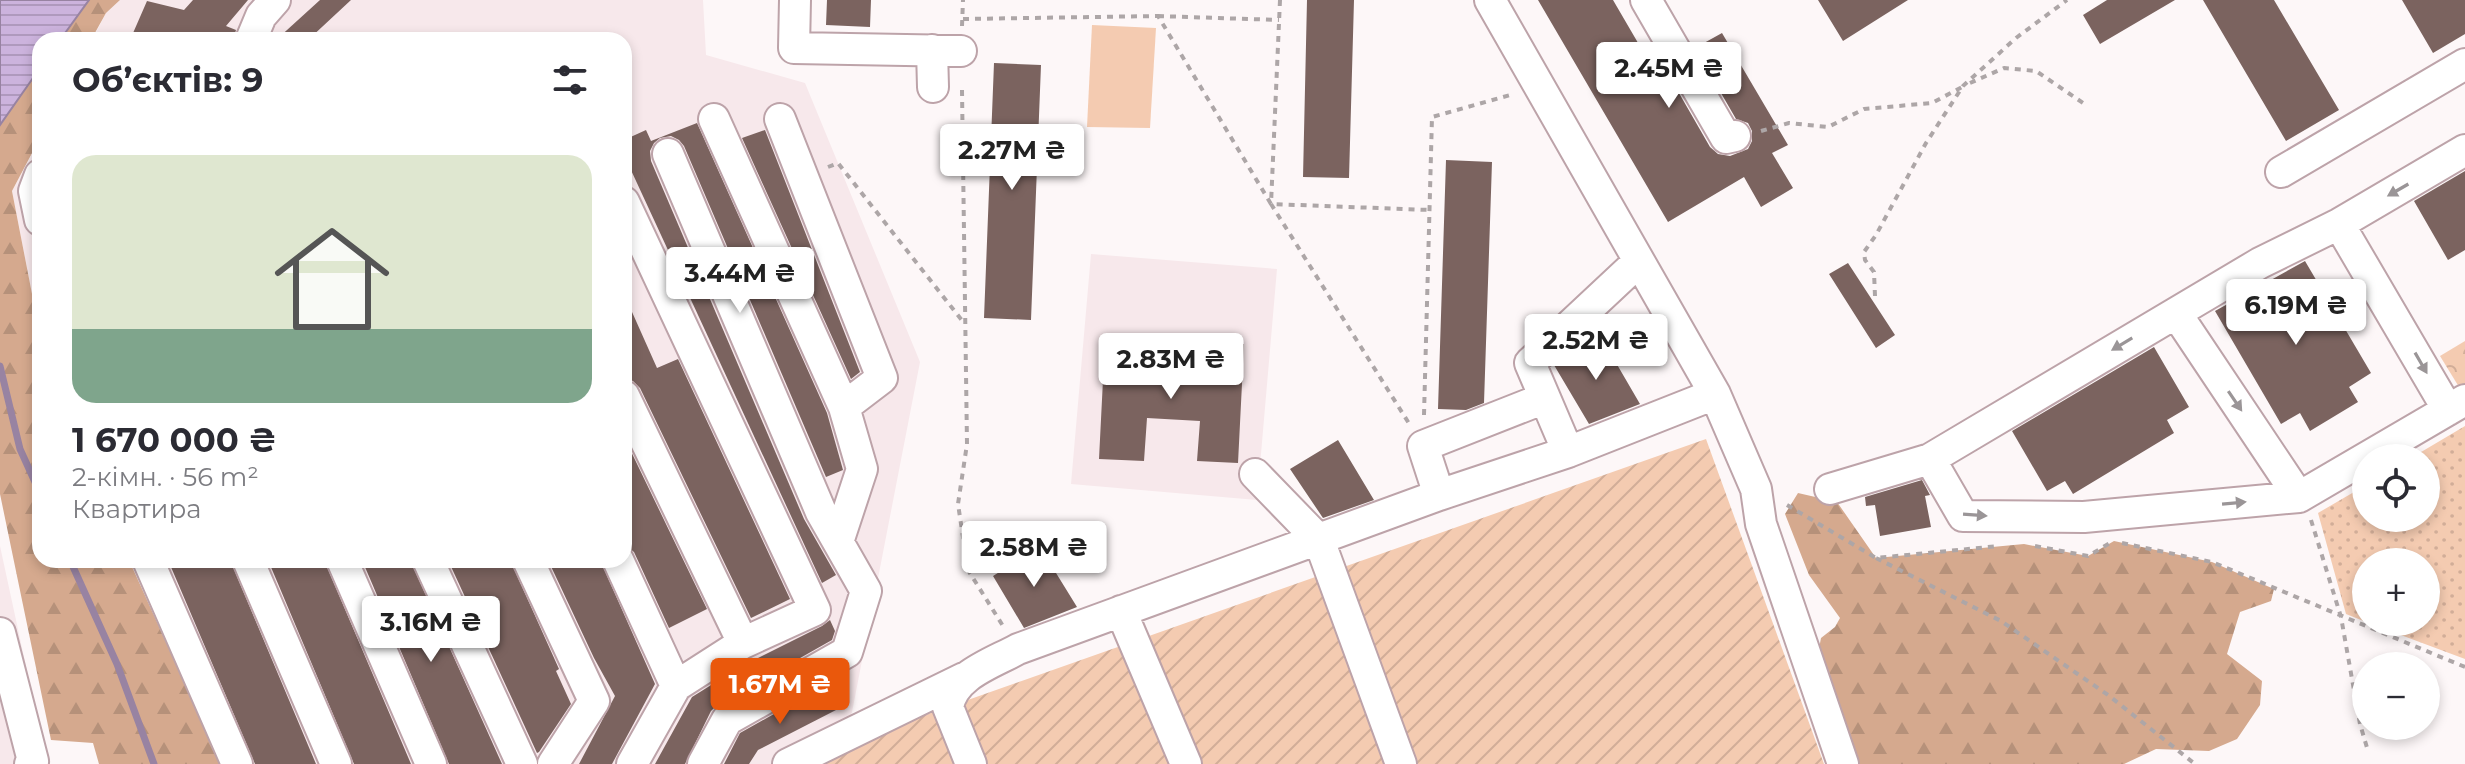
<!DOCTYPE html>
<html lang="uk">
<head>
<meta charset="utf-8">
<style>
	:root { --surface:#fff; --page:#f7f7f7; --text:#2b2b33; --muted:#7c7c81; --accent:#ea580c }
	body { margin:0; font-family:Montserrat,sans-serif; background:var(--page); color:var(--text); height:100vh; display:flex; flex-direction:column; font-size:30px; white-space:nowrap }
	* { box-sizing:border-box; margin:0 }
	p { font-size:26px; color:var(--muted) }
	.icon { flex:none; width:44px; height:44px; fill:none; stroke:currentColor; stroke-width:2; stroke-linecap:round; stroke-linejoin:round }
	.map { position:relative; flex:1; overflow:hidden }
	.side { position:absolute; left:32px; top:32px; width:600px; height:536px; display:flex; flex-direction:column; background:var(--surface); border-radius:24px; box-shadow:0 4px 12px #0003 }
	.side>* { flex:none }
	.buttons { position:absolute; left:2352px; top:444px; display:grid; gap:16px }
	.buttons a { display:grid; place-items:center; width:88px; height:88px; border-radius:50%; background:var(--surface); box-shadow:0 4px 12px #0003; font-size:40px }
	.price { position:absolute; translate:-50% -68px; padding:0 18px; border-radius:8px; background:#fff; color:#222; font-size:26px; line-height:52px; filter:drop-shadow(0 2px 4px #0008) }
	.price::after { content:''; position:absolute; left:50%; top:48px; width:24px; height:18px; margin-left:-12px; background:inherit; clip-path:polygon(0 0,100% 0,50% 100%) }
	.price.current { background:var(--accent); color:#fff }
	ul { padding:0; list-style:none }
	li { display:grid; align-content:center; gap:16px; height:424px; padding:0 40px }
	li span { display:grid; place-items:center; height:248px; border-radius:24px; color:#555 }
	li>.icon { margin-inline-start:auto }
	span .icon { width:144px; height:144px; fill:#fffc; stroke-width:1 }
	li b { font-size:34px }
	h2 { display:flex; justify-content:space-between; align-items:center; height:96px; padding:0 40px; font-size:34px }
	.map>svg:first-child { display:block }
	.built { fill:#f7e8eb }
	.grass { fill:url(#grass-dots) }
	.forest { fill:url(#forest-firs) }
	.park { fill:url(#park-crowns) }
	.garden { fill:url(#garden-furrows) }
	.pitch { fill:#f4cbb1 }
	.water { fill:url(#water-rules); stroke:#9883a2; stroke-width:2 }
	.lines { fill:none; stroke-linecap:round; stroke-linejoin:round }
	.stream { stroke:#9883a2; stroke-width:7 }
	.building { fill:#7b635f }
	.minor-casing { stroke:#bda3a9; stroke-width:34 }
	.path { stroke:#ada6a7; stroke-width:4; stroke-dasharray:6 6; stroke-linecap:butt }
	.minor { stroke:#fff; stroke-width:30 }
	.oneway { fill:#9a9597 }
</style>
</head>
<body>
<div class="map">
<svg width="2465" height="764" viewBox="0 0 2465 764">
	<defs>
		<pattern id="grass-dots" width="8" height="8" patternUnits="userSpaceOnUse" patternTransform="scale(2)"><rect width="8" height="8" fill="#f4cbb1"/><path d="M2 2h.1M6 6h.1" fill="none" stroke="#d1ad98" stroke-width="1.8" stroke-linecap="round"/></pattern>
		<pattern id="forest-firs" width="22" height="20" patternUnits="userSpaceOnUse" patternTransform="scale(2)"><rect width="22" height="20" fill="#d5a98e"/><path d="M5 1l3.5 6h-7zM16 11l3.5 6h-7z" fill="#b6917a"/></pattern>
		<pattern id="park-crowns" width="20" height="18" patternUnits="userSpaceOnUse" patternTransform="scale(2)"><rect width="20" height="18" fill="#f4cbb1"/><path d="M2 6a3 3 0 1 1 6 0M12 15a3 3 0 1 1 6 0" fill="none" stroke="#d1ad98"/></pattern>
		<pattern id="garden-furrows" width="10" height="10" patternUnits="userSpaceOnUse" patternTransform="scale(2)"><rect width="10" height="10" fill="#f4cbb1"/><path d="M-1 1l2-2M0 10L10 0M9 11l2-2" fill="none" stroke="#d1ad98"/></pattern>
		<pattern id="water-rules" width="6" height="5" patternUnits="userSpaceOnUse" patternTransform="scale(2)"><rect width="6" height="5" fill="#ccb3dd"/><path d="M0 2.5h6" fill="none" stroke="#af99bd"/></pattern>
	</defs>
	<rect width="100%" height="100%" fill="#fdf7f8"/>
	<path class="built" d="M120 0H703L706 55 805 83 920 362 846 743 777 764H221L129 560H624V40H92L106 13Z
		M40 139V335L12 191Z
		M1091 254 1277 269 1257 500 1071 484Z
		M0 546 43 745 41 764H0Z"/>
	<path class="grass" d="M2465 426V659L2366 622H2426V562H2366V622L2346 614 2318 513 2366 485V518H2426V458H2411Z"/>
	<path class="forest" d="M0 0H120L106 13 91 40H40V138L12 191 40 335V560H129L221 764H99L93 743 51 740 0 494Z
		M1798 493 1837 502 1876 558 2024 544 2088 556 2114 541 2212 562 2274 589 2271 601 2240 612 2227 654 2262 681 2260 705 2237 739 2209 751 2156 749 2124 764H1843L1818 654 1821 638 1835 627 1840 618 1809 575 1785 514Z"/>
	<path class="park" d="M2465 341V384L2459 387 2440 356Z"/>
	<path class="garden" d="M1706 439 1824 764H777L846 743Z"/>
	<path class="pitch" d="M1092 25 1156 28 1150 128 1087 127Z"/>
	<path class="water" d="M0 0H89L60 40H40V68L0 125Z"/>
	<g class="lines">
		<path class="stream" d="M0 366 20 449 40 493
			M70 560 117 664 154 764"/>
	</g>
	<path class="building" d="M193 0H248L226 26 236 30 233 40H130L147 1 184 10Z
		M320 0H351L308 40H276Z
		M827 0H871L870 27 826 25Z
		M1307 0H1354L1349 178 1303 177Z
		M1538 0H1613L1655 72 1664 67 1710 147 1718 154 1730 156 1748 149 1752 141V131L1748 123 1736 119 1695 48 1722 33 1788 145 1772 153 1793 188 1761 207 1744 177 1668 222Z
		M1818 0H1908L1843 41Z
		M2107 0H2175L2100 44 2083 15Z
		M2203 0H2274L2339 110 2286 141Z
		M2402 0H2465V34L2433 53Z
		M994 63 1041 65 1031 320 984 318Z
		M697 123 827 413 843 470 826 477 684 146 679 140 671 136 660 138 654 143 650 151 651 161 804 519 836 575 822 583 624 155V140L646 130 651 141Z
		M765 130 860 372 851 379 742 138Z
		M1446 160 1492 162 1484 403 1466 410 1438 409Z
		M2465 171V250L2448 260 2414 201Z
		M2305 261 2371 373 2349 387 2358 402 2310 431 2300 413 2281 424 2215 311Z
		M1848 263 1895 335 1876 348 1829 274Z
		M624 294 657 368 678 359 790 599 751 618 640 388 633 381 624 378Z
		M1601 337 1640 404 1589 424 1554 365Z
		M1105 340 1156 343 1154 379 1200 382 1203 342 1244 344 1238 463 1197 461 1200 421 1147 418 1144 461 1099 459Z
		M2154 347 2189 407 2167 420 2174 433 2073 494 2065 481 2047 491 2012 431Z
		M624 437 707 609 669 628 634 552 624 544Z
		M1338 440 1374 500 1323 518 1290 469Z
		M1922 480 1930 495 1925 496 1931 527 1880 536 1875 505 1866 506 1865 497Z
		M1040 547 1077 607 1024 628 993 576Z
		M168 560H230L316 764H255Z
		M268 560H324L411 764H354Z
		M362 560H410L502 764H449Z
		M448 560H510L559 669 556 671 571 704 539 752 537 753Z
		M548 560H600L655 684 612 764H579L615 696 594 658Z
		M830 620 835 631 832 640 717 705 711 711 685 764H655L692 697 740 667 822 626Z
		M824 686 836 710 758 750 749 764H724L740 733Z"/>
	<g class="lines">
		<defs>
			<path id="minor" d="M795 0 794 48 961 51
				M1490 0 1715 394 1756 489 1761 524 1843 764
				M1646 0 1726 138 1735 136
				M251 40 261 16 275 0
				M932 50 933 87
				M714 119 844 407 882 378 780 119
				M668 154 821 512 866 591 847 652 727 720 703 764
				M2281 172 2465 64
				M40 175 34 191 40 220
				M624 202 815 610 743 643 676 686 632 764
				M2339 224 2448 410
				M2176 313 2299 497
				M624 396 743 643
				M1568 452 1530 363 1639 261
				M1930 459 1963 516 2084 517 2299 497 2465 400
				M1255 474 1319 540 1401 764
				M1830 489 1930 459 2260 263 2339 224 2465 150
				M1439 495 1423 446 1545 398
				M838 542 862 469 844 407
				M148 560 237 764
				M248 560 336 764
				M342 560 431 764
				M428 560 522 764
				M528 560 594 701 553 764
				M618 560 676 686
				M1121 611 1186 764
				M0 633 33 761 30 764
				M788 764 964 678
				M971 764 948 707C953 675 993 663 1018 649L1439 495 1568 452 1715 394"/>
		</defs>
		<use href="#minor" class="minor-casing"/>
		<path class="path" d="M1280 0 1271 204 1410 425
			M1158 16 1279 20
			M963 19 1158 16 1271 204 1430 210
			M962 26 963 0
			M1970 83 2004 68 2036 71 2086 105
			M962 90 967 444 958 504 968 570 1003 626
			M1761 131 1789 123 1828 127 1864 109 1932 103 1962 87
			M828 167 838 163 964 323
			M1875 296 1874 272 1865 260 1864 252 1876 235 1926 143 1963 86 2016 38 2067 0
			M1424 415 1432 117 1514 94
			M1787 505 1876 558 1999 546
			M2311 520 2341 617 2360 724 2368 751
			M2122 543 2212 562 2465 667
			M2035 546 2088 556 2110 543
			M1876 558 2001 621 2108 695 2195 764"/>
		<use href="#minor" class="minor"/>
	</g>
	<defs><path id="oneway-solid" d="M-6-.8H1V-3.2L6.5 0L1 3.2V.8H-6Z" transform="scale(2)"/></defs>
	<g class="oneway">
		<use href="#oneway-solid" transform="translate(2398 190) rotate(150)"/>
		<use href="#oneway-solid" transform="translate(2122 344) rotate(149)"/>
		<use href="#oneway-solid" transform="translate(2421 363) rotate(60)"/>
		<use href="#oneway-solid" transform="translate(2235 401) rotate(56)"/>
		<use href="#oneway-solid" transform="translate(2234 503) rotate(-5)"/>
		<use href="#oneway-solid" transform="translate(1975 515) rotate(4)"/>
	</g>
</svg>
<div class="buttons">
<a><svg class="icon" aria-label="locate" viewBox="0 0 24 24"><circle cx="12" cy="12" r="6"/><path d="M12 2v4M12 18v4M2 12h4M18 12h4"/></svg></a>
<a>+</a>
<a>−</a>
</div>
<b class="price" style="left:1669px;top:110px">2.45M ₴</b>
<b class="price" style="left:1012px;top:192px">2.27M ₴</b>
<b class="price" style="left:740px;top:315px">3.44M ₴</b>
<b class="price" style="left:2296px;top:347px">6.19M ₴</b>
<b class="price" style="left:1596px;top:382px">2.52M ₴</b>
<b class="price" style="left:1171px;top:401px">2.83M ₴</b>
<b class="price" style="left:1034px;top:589px">2.58M ₴</b>
<b class="price" style="left:431px;top:664px">3.16M ₴</b>
<b class="price current" style="left:780px;top:726px">1.67M ₴</b>
<section class="side">
<h2>Об’єктів: 9<svg class="icon" aria-label="filters" viewBox="0 0 24 24"><path d="M4 7h16M4 17h16"/><circle cx="9" cy="7" r="2"/><circle cx="15" cy="17" r="2"/></svg></h2>
<ul>
<li><span style="background:linear-gradient(#dfe7d0 70%,#7fa58c 0)"><svg class="icon" aria-label="home" viewBox="0 0 24 24"><path d="M3 11l9-7 9 7M6 9v11h12V9"/></svg></span><div><b>1 670 000 ₴</b><p>2-кімн. · 56 m²</p><p>Квартира</p></div></li>
</ul>
</section>
</div>
</body>
</html>
